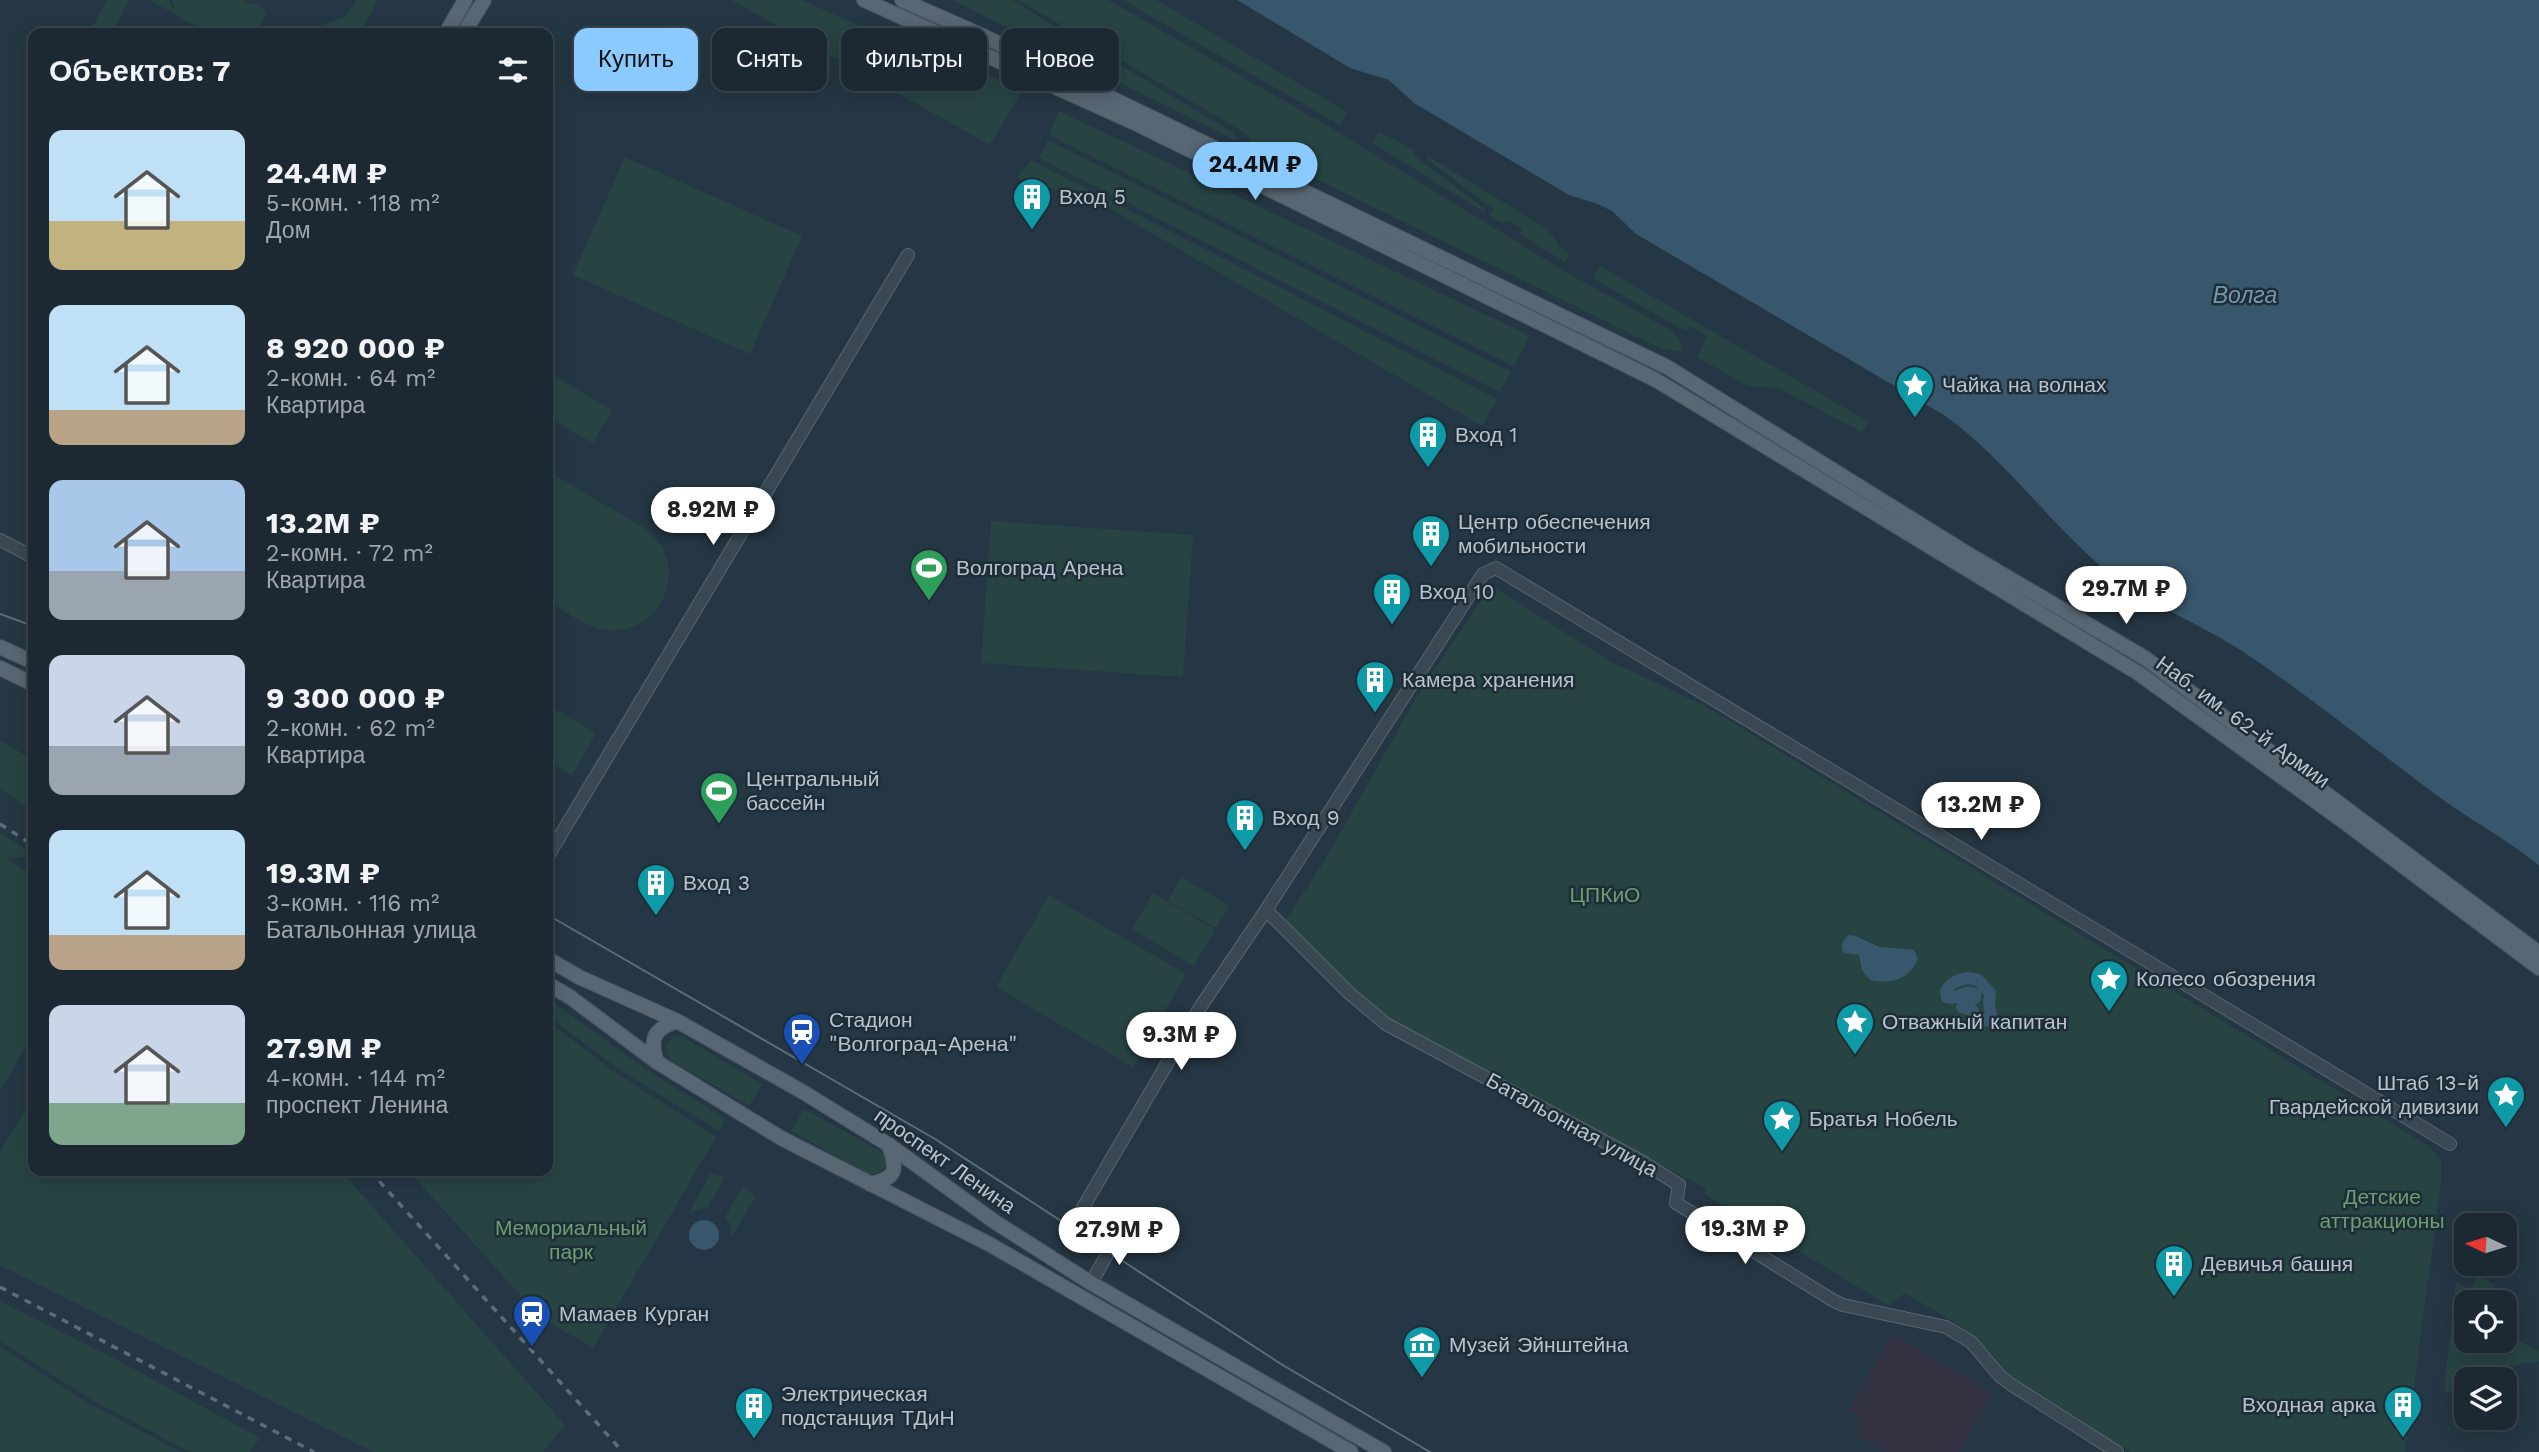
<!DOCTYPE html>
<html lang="ru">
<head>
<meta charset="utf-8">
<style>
	:root { --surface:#1c2933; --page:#29353f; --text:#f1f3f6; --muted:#a0a6ac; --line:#3a454e; --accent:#8acafe }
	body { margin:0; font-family:"Work Sans",sans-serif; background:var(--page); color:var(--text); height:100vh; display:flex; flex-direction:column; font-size:26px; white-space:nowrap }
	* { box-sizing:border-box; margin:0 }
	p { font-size:23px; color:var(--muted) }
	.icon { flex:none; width:38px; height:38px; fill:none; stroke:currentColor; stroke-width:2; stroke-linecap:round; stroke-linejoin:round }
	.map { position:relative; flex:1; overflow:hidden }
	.side { position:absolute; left:28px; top:28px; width:525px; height:1148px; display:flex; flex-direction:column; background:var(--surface); border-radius:14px; box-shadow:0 4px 18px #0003,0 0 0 2px var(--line) }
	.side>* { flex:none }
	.hud { position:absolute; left:574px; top:28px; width:665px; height:63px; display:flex; gap:14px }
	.needle { width:46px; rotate:274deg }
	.buttons { position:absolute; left:2454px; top:1213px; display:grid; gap:14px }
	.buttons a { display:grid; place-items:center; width:63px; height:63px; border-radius:14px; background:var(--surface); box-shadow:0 4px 18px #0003,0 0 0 2px var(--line); font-size:35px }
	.price { position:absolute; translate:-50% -60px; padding:0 16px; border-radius:24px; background:#fff; color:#222; font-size:23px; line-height:46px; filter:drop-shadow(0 2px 4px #0008) }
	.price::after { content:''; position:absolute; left:50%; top:42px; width:21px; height:16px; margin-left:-10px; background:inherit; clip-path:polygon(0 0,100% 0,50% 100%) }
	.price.active { background:var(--accent); color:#111 }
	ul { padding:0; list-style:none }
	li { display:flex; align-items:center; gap:21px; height:175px; padding:0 21px }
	li span { display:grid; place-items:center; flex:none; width:196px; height:140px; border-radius:14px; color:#555 }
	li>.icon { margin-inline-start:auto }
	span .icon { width:84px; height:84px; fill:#fffc; stroke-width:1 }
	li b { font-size:30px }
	h2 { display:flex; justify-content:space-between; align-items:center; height:84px; padding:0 21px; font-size:30px }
	.chip { padding:0 24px; border-radius:14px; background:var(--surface); box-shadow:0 4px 18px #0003,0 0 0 2px var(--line); font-size:24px; line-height:63px }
	.chip.active { background:var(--accent); color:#111 }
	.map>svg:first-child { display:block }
	.medical { fill:#323243 }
	.green { fill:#274443 }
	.water { fill:#38566c }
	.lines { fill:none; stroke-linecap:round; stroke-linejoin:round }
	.canal { stroke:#38566c; stroke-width:12 }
	.minor-casing { stroke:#586670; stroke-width:14 }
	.major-casing { stroke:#46545f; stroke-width:16 }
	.minor { stroke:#394853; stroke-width:12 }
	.major { stroke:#576773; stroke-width:14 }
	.tram { stroke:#5b6d7a; stroke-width:2 }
	.rail { stroke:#5b6d7a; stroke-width:3.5; stroke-dasharray:7 7; stroke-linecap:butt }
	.labels { text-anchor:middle; stroke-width:5; stroke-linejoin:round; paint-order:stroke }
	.poi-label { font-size:21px; fill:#b7c3cd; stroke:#1e2d38; text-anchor:start }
	.street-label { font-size:21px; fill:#b7c3cd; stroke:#1e2d38 }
	.park-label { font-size:21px; fill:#6c9f70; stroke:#1e2d38 }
	.water-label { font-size:23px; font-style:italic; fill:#7598b2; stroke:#1e2d38 }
</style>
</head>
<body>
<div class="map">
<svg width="2539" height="1452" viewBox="0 0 2539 1452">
	<rect width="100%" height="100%" fill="#253744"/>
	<path class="medical" d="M1892 1334 1993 1393 1959 1452H1887L1856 1434 1864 1420 1848 1411Z"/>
	<path class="green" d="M107 0H130L111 33H89Z
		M150 0H169L175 12 172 0H243L250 4 257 3 267 13 256 33H208Z
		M357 0H378L360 33H314L319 26 346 16Z
		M731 0H801L881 35 1023 89 990 145Z
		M952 0H1012L1235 134 1237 141Z
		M1018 0H1108L1336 131 1569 274 1672 331 1680 341 1683 352 1662 349 1266 154 1253 146 1244 132Z
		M1123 0H1156L1347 112 1340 125Z
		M1059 111 1118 139 1530 336 1514 366 1049 135Z
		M1379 132 1414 150 1412 154 1485 209 1484 212 1372 143Z
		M1048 140 1511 372 1500 392 1039 158Z
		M1428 156 1547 229 1560 247 1570 254 1565 262 1520 234 1522 229 1506 220 1503 224 1490 216 1493 209 1427 159Z
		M625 157 802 236 750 354 573 275Z
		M1031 160 1497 399 1482 426 1107 207 1017 177Z
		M1600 266 1869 422 1862 432 1778 388 1748 386 1697 357 1707 336 1690 326 1686 331 1592 278Z
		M548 372 612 410 593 443 548 417Z
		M548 471C571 485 594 499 617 512 631 520 647 527 657 540 686 576 658 634 610 630 587 629 567 612 548 601Z
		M991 521 1193 535 1183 677 981 663Z
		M1491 585 1609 661 1705 706 2430 1147 2442 1162 2441 1183 2405 1452H2130L2005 1371 1959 1325 1905 1293 1888 1305 1706 1195 1705 1188 1392 1026 1283 924 1325 860 1416 698Z
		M548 705 596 733 572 775 548 761Z
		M0 740 33 760V812L0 788Z
		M0 833 33 853V857L6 858 24 870 33 868V1035L0 1091Z
		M1181 877 1230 906 1216 928 1168 901Z
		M1153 893 1215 930 1194 966 1132 929Z
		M1049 895 1186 974 1133 1067 996 987Z
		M548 999 650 1072 726 1119 719 1131 617 1068 548 1016Z
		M548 1021 613 1071 716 1137 593 1348 539 1316 409 1171H548Z
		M681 1036 762 1084 749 1106 670 1060 666 1046 672 1037Z
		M33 1097V1171H341L565 1425 543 1452H374L0 1265V1152Z
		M804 1109 886 1154 888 1162 883 1171 870 1175 791 1131Z
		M711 1173 725 1177 708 1207 689 1212Z
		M743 1186 756 1197 731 1238V1225L725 1217Z
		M2478 1274 2495 1285 2486 1302H2466V1340H2504V1332L2539 1352V1362C2518 1359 2503 1376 2483 1379 2478 1380 2471 1379 2466 1379V1386L2446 1393 2444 1389 2456 1283 2470 1289Z
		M0 1301 119 1361 260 1438 250 1452H190L92 1400 0 1341Z
		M0 1347 88 1403 181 1452H0Z"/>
	<path class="water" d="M1237 0H2539V866C2508 839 2471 821 2439 797 2373 748 2310 696 2242 651 2200 624 2153 606 2113 576 2052 528 2007 460 1944 415L1636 234 1612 211 1598 204 1569 195 1414 103 1389 80 1350 68Z
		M1849 935 1856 936 1879 947 1914 950 1918 959C1910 979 1891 985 1870 980L1862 970 1859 955 1844 953C1839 947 1843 940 1849 935Z
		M689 1235a15 15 0 1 1 30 0a15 15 0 1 1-30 0Z"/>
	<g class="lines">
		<path class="canal" d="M1968 978 1978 980 1990 993 1989 1002 1991 1021 1976 1019 1973 1011 1962 1007 1963 1004 1975 998V994C1963 988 1959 1001 1947 997L1946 991C1951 982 1958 980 1968 978Z"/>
		<defs>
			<path id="minor" d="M0 540 33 557
				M548 856 908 255
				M1266 910 1349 993 1386 1024 1641 1161 1679 1185 1676 1203 1834 1301 1843 1305 1946 1327 1971 1342 2000 1376 2012 1385 2117 1452
				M1091 1283 1119 1233 1081 1211 1199 1009 1266 910 1483 574 1496 568 2450 1144"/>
			<path id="major" d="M864 0 1139 125 1656 380 2138 673 2343 821 2539 968
				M902 0 983 36 1667 367 1968 554 2145 658 2539 953
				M446 33 465 0
				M464 33 484 0
				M0 647 33 662
				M0 668 33 684
				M548 959 579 977 677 1021 803 1092 889 1145 995 1222 1091 1283 1384 1452
				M548 984 570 997 657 1062 781 1138 989 1244 1351 1452
				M657 1062C649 1038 654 1029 677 1021
				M870 1184C898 1178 897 1169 889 1145"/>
		</defs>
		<use href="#minor" class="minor-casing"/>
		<use href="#major" class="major-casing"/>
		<use href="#minor" class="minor"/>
		<use href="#major" class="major"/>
		<path class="tram" d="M0 614 33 626
			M548 915 935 1139 1281 1364 1430 1452"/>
		<path class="rail" d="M0 824 33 845
			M370 1171 623 1452
			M0 1287 314 1452"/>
	</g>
	<defs>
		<symbol id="building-pin" viewBox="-11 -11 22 30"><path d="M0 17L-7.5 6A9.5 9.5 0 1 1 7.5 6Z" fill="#0f9aa8" stroke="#1e2d38"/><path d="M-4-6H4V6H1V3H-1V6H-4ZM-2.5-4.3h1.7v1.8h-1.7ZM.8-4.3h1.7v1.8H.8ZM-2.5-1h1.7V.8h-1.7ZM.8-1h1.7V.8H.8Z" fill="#fff"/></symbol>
		<symbol id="sight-pin" viewBox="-11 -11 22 30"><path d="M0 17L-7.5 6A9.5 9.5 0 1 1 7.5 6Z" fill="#0f9aa8" stroke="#1e2d38"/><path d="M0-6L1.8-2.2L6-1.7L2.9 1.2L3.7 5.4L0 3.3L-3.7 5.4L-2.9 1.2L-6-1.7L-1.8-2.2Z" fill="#fff"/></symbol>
		<symbol id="stadium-pin" viewBox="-11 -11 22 30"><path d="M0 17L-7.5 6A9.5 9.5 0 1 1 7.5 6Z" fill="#2e9e5b" stroke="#1e2d38"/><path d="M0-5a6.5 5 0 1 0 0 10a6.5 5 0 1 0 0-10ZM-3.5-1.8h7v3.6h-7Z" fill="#fff"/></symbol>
		<symbol id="station-pin" viewBox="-11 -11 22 30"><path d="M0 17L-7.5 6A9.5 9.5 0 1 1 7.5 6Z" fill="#1a4fb4" stroke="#1e2d38"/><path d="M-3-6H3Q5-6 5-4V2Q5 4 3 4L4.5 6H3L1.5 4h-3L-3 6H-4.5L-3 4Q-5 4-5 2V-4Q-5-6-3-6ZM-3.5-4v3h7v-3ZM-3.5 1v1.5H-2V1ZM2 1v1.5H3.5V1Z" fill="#fff"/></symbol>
		<symbol id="museum-pin" viewBox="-11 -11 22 30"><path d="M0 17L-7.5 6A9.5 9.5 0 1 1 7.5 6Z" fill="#0f9aa8" stroke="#1e2d38"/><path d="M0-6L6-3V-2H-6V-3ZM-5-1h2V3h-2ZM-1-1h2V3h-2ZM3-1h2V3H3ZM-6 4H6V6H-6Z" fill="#fff"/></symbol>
	</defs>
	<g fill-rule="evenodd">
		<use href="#building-pin" x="1010" y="175" width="44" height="60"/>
		<use href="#sight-pin" x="1893" y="363" width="44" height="60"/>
		<use href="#building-pin" x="1406" y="413" width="44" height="60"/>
		<use href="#building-pin" x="1409" y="512" width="44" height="60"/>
		<use href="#stadium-pin" x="907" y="546" width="44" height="60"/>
		<use href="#building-pin" x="1370" y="570" width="44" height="60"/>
		<use href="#building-pin" x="1353" y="658" width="44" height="60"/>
		<use href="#stadium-pin" x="697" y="769" width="44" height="60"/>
		<use href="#building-pin" x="1223" y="796" width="44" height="60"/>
		<use href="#building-pin" x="634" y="861" width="44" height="60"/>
		<use href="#sight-pin" x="2087" y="957" width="44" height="60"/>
		<use href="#sight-pin" x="1833" y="1000" width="44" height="60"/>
		<use href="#station-pin" x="780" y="1010" width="44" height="60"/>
		<use href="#sight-pin" x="2484" y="1073" width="44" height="60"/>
		<use href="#sight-pin" x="1760" y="1097" width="44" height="60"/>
		<use href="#building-pin" x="2152" y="1242" width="44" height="60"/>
		<use href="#station-pin" x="510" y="1292" width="44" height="60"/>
		<use href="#museum-pin" x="1400" y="1323" width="44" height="60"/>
		<use href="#building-pin" x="2381" y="1383" width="44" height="60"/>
		<use href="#building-pin" x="732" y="1384" width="44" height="60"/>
	</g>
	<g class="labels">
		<g class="poi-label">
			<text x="1059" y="204">Вход 5</text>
			<text x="1942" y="392">Чайка на волнах</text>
			<text x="1455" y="442">Вход 1</text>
			<text x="1458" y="529">Центр обеспечения<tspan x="1458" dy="24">мобильности</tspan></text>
			<text x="956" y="575">Волгоград Арена</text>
			<text x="1419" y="599">Вход 10</text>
			<text x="1402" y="687">Камера хранения</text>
			<text x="746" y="786">Центральный<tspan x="746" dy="24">бассейн</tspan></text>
			<text x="1272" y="825">Вход 9</text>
			<text x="683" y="890">Вход 3</text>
			<text x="2136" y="986">Колесо обозрения</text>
			<text x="829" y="1027">Стадион<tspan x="829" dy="24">"Волгоград-Арена"</tspan></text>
			<text x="1882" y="1029">Отважный капитан</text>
			<text x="2479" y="1090" text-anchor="end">Штаб 13-й<tspan x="2479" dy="24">Гвардейской дивизии</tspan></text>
			<text x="1809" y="1126">Братья Нобель</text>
			<text x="2201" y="1271">Девичья башня</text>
			<text x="559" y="1321">Мамаев Курган</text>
			<text x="1449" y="1352">Музей Эйнштейна</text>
			<text x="781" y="1401">Электрическая<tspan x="781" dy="24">подстанция ТДиН</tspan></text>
			<text x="2376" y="1412" text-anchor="end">Входная арка</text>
		</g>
		<g class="street-label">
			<text transform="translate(2243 722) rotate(36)" y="7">Наб. им. 62-й Армии</text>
			<text transform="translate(1572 1125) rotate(29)" y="7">Батальонная улица</text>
			<text transform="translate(945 1161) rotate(35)" y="7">проспект Ленина</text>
		</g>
		<g class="park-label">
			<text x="1605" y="902">ЦПКиО</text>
			<text x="2382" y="1204">Детские<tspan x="2382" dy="24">аттракционы</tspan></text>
			<text x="571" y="1235">Мемориальный<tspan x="571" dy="24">парк</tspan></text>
		</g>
		<g class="water-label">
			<text x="2245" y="303">Волга</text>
		</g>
	</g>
</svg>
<div class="buttons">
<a><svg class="needle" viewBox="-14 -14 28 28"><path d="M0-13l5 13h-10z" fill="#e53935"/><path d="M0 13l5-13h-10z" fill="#a0a6ac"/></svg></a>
<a><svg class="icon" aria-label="locate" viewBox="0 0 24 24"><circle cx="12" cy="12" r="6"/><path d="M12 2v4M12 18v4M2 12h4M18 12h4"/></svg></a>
<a><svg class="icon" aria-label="layers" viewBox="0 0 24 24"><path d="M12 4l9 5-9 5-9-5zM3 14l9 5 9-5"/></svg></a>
</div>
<b class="price active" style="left:1255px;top:202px">24.4M ₽</b>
<b class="price" style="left:713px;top:547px">8.92M ₽</b>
<b class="price" style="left:2126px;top:626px">29.7M ₽</b>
<b class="price" style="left:1981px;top:842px">13.2M ₽</b>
<b class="price" style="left:1181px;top:1072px">9.3M ₽</b>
<b class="price" style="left:1745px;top:1266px">19.3M ₽</b>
<b class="price" style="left:1119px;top:1267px">27.9M ₽</b>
<div class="hud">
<a class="chip active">Купить</a>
<a class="chip">Снять</a>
<a class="chip">Фильтры</a>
<a class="chip">Новое</a>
</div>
<section class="side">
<h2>Объектов: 7<svg class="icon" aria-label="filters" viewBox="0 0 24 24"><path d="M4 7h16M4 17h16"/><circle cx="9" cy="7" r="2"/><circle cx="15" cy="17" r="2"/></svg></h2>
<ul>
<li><span style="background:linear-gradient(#bfe0f5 65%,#c2b280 0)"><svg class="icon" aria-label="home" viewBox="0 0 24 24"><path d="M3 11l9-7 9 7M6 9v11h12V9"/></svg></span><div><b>24.4M ₽</b><p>5-комн. · 118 m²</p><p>Дом</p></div></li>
<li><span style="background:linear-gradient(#bfe0f5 75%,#b9a48a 0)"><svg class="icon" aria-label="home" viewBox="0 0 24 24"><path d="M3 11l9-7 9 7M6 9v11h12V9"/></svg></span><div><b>8 920 000 ₽</b><p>2-комн. · 64 m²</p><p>Квартира</p></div></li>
<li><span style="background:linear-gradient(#a9c7e8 65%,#9aa5b1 0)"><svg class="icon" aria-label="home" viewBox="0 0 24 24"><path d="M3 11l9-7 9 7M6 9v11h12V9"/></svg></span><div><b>13.2M ₽</b><p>2-комн. · 72 m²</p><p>Квартира</p></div></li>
<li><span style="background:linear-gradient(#c9d6e8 65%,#9aa5b1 0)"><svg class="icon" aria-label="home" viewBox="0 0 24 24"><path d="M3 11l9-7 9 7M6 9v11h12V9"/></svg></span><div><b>9 300 000 ₽</b><p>2-комн. · 62 m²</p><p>Квартира</p></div></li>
<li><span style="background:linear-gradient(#bfe0f5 75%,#b9a48a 0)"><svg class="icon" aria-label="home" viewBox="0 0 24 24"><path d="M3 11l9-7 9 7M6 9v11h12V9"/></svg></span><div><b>19.3M ₽</b><p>3-комн. · 116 m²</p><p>Батальонная улица</p></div></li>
<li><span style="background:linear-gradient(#c9d6e8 70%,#7fa58c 0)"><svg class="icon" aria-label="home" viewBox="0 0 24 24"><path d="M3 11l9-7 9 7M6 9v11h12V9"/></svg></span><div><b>27.9M ₽</b><p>4-комн. · 144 m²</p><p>проспект Ленина</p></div></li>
</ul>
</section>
</div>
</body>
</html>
